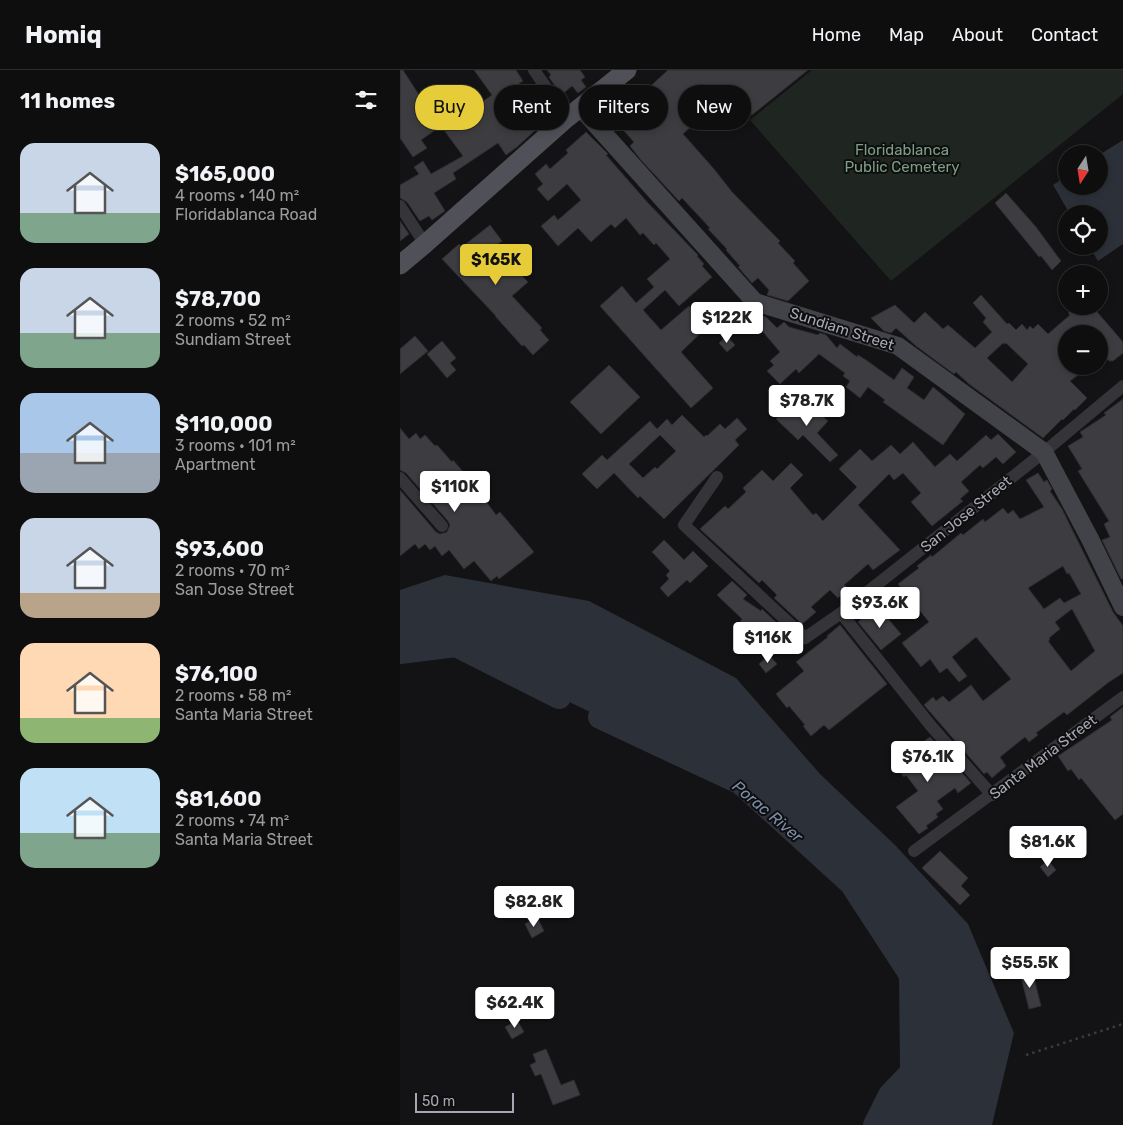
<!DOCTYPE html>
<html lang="en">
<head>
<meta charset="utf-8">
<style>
	:root { --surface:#0e0e0f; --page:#1c1c1d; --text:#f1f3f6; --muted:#9b9c9e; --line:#2e2e2f; --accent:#e6cc39 }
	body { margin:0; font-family:Rubik,sans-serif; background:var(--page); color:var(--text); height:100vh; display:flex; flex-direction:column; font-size:19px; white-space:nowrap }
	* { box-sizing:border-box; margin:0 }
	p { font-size:16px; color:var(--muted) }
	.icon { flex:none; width:28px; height:28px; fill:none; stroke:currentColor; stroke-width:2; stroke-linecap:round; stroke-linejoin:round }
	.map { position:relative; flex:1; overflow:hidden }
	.side { display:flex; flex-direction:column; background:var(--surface); width:400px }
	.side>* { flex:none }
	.hud { position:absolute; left:15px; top:15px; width:475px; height:45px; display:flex; gap:10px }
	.needle { width:32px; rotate:192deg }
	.controls { position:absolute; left:658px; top:75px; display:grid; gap:10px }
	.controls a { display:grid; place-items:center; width:50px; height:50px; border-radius:50%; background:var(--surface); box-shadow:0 2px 8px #0003,0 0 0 1px var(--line); font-size:25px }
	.scale { position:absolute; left:15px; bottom:12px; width:99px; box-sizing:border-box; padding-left:5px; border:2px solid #a5a7b4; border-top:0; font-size:14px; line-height:18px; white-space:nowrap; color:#a5a7b4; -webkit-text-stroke:4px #0e0e0f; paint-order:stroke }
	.price { position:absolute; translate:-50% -42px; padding:0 11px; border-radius:5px; background:#fff; color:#222; font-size:16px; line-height:32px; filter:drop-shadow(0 1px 2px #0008) }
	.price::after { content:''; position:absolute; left:50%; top:30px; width:15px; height:11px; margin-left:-8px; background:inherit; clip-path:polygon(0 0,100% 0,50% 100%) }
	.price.current { background:var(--accent); color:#111 }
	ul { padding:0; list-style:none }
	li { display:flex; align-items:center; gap:15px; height:125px; padding:0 20px }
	li span { display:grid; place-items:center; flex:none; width:140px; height:100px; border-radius:15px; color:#555 }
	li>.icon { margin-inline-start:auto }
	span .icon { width:60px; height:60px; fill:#fffc; stroke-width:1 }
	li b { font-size:21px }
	h2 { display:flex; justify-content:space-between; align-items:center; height:60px; padding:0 20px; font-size:21px }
	.pill { padding:0 18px; border-radius:22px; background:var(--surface); box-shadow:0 2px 8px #0003,0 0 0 1px var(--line); font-size:18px; line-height:45px }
	.pill.current { background:var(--accent); color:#111 }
	header { display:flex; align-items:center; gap:30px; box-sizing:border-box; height:70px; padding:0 25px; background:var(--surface); border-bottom:1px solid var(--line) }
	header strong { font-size:24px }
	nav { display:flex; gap:28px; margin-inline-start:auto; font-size:18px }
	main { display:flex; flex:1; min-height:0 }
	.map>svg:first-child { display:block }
	.green { fill:#1f2621 }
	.water { fill:#2c3039 }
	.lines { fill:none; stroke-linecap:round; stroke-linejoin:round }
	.river { stroke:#2c3039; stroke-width:24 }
	.building { fill:#3d3d41; stroke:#2d2d30; fill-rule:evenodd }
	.path { stroke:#3a3a40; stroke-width:2.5; stroke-dasharray:2.5 4; stroke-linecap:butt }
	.street { stroke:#343439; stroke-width:12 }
	.secondary { stroke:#424249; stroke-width:18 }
	.primary { stroke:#505058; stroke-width:19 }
	.labels { text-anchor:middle; stroke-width:4; stroke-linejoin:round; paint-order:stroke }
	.park-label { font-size:15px; fill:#7d9e85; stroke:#0e0e0f }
	.street-label { font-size:15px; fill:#a5a7b4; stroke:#0e0e0f }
	.water-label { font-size:16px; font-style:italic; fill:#7d8ead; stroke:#0e0e0f }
</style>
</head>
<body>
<header>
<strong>Homiq</strong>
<nav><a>Home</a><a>Map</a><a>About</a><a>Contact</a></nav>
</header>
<main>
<section class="side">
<h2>11 homes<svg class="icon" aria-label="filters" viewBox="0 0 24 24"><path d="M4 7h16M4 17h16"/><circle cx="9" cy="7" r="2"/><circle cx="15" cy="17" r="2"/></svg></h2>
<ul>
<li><span style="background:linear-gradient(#c9d6e8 70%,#7fa58c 0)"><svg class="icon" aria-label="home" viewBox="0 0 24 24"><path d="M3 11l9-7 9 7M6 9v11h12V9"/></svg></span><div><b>$165,000</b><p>4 rooms · 140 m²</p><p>Floridablanca Road</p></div></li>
<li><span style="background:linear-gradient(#c9d6e8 65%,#7fa58c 0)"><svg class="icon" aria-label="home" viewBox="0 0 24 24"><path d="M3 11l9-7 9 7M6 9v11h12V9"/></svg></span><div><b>$78,700</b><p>2 rooms · 52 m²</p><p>Sundiam Street</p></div></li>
<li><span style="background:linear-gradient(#a9c7e8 60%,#9aa5b1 0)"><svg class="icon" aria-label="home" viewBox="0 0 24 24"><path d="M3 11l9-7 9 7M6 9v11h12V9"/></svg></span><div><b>$110,000</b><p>3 rooms · 101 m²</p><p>Apartment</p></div></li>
<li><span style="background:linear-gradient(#c9d6e8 75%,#b9a48a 0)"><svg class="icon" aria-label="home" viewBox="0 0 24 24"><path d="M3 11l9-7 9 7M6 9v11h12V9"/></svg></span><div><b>$93,600</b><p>2 rooms · 70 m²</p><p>San Jose Street</p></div></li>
<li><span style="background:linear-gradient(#ffd9b3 75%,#8fb573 0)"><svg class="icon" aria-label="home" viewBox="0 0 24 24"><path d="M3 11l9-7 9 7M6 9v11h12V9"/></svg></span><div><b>$76,100</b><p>2 rooms · 58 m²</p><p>Santa Maria Street</p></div></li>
<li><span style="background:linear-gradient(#bfe0f5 65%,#7fa58c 0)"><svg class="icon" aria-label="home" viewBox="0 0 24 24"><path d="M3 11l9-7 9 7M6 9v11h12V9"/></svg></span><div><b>$81,600</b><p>2 rooms · 74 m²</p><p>Santa Maria Street</p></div></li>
</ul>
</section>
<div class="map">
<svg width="723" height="1055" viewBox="0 0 723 1055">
	<rect width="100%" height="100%" fill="#131214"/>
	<path class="green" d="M412 0H723V24L491 211 350 50Z"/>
	<path class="water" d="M723 70V174L698 191 689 176H699V144H670L653 115 666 106V116H699V85Z
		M45 505 189 531 336 608 421 705 495 775 568 854 614 963 592 1055H479L512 1002 520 937 502 871 408 766 314 692 225 659 159 627 74 582 16 576 0 580V520Z"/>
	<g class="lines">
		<path class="river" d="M0 582 56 575 159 627
			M200 647 341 713 451 813 511 905 512 1002 490 1025 475 1055"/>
	</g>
	<path class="building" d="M0 0H3L30 42 57 23 69 41 92 25 74 0H116L123 11 96 28 112 52 137 35 127 21 135 16 154 43 117 77 106 85 98 73 53 103 56 109 34 123 45 141 32 150 29 146 20 151 7 132 0 128V115L19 104 14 97 23 91 31 104 63 86 41 56 21 70 27 78 13 87 0 68Z
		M147 0H180L185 7 181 10 186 17 178 23 172 16 161 25 149 7 151 5Z
		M268 0H408L352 45 348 39 336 48 315 22 306 30 298 20 278 38 294 54 283 64 314 99 332 122 380 171 378 173 395 191 393 193 409 211 388 231 367 225 369 220 358 208 352 213 338 197 340 196 326 180 327 179 308 159 310 158 282 128 279 131 241 90 230 76 234 72 214 50Z
		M186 62 208 84 206 85 248 133 298 185 297 186 304 194 302 196 312 207 279 236 265 220 243 240 261 260 289 236 307 257 281 282 313 318 291 338 200 236 222 216 236 233 254 217 247 209 270 189 256 173 254 175 243 163 240 165 226 148 215 158 211 154 191 172 178 158 158 176 141 156 154 145 158 150 181 130 167 114 148 131 137 119 143 114 135 104 146 94 150 99 168 83 166 80Z
		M606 123 636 157 661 191 652 200 641 186 639 187 595 133Z
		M0 151 9 164 0 171Z
		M90 155 102 171 95 176 128 212 112 226 142 258 140 260 149 270 133 285 124 275 122 276 95 246H96L42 189 59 174 62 177Z
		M581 225 607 254 609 253 616 260 622 254 627 260 630 256 633 259 638 254 648 264 670 245 668 243 675 236H692L723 272V283L713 291H709L699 279V264H685L678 257 670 264H666V296H690L670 311 687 328 675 340 674 339 663 350 662 349 643 368 569 314 556 302 554 304 516 276 496 258 491 263 484 261 471 248 495 235 514 253 525 242 543 259 548 255 575 278 592 262 583 252 586 248 573 233ZM603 273 605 274 606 273 628 294 612 312 587 288Z
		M358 244 366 247 377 258 384 252 389 257 418 265 420 263 426 265 437 278 440 274 457 287 458 285 466 290 494 310 502 298 514 307 507 318 524 330 533 317 565 344 543 375 483 332 485 330 468 317 460 328 446 317 450 311 443 306 445 303 419 284 399 303 396 299 380 314 367 301 374 295 370 291 380 282 352 249Z
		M15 266 28 281 0 304V279Z
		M327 266 335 275 327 282 319 273Z
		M42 271 56 288 50 293 56 300 47 308 27 284Z
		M209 295 240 327 201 364 170 332Z
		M723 329V509H721L702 470 710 467 704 454 709 451 678 401 682 399 668 376 683 367 680 362 706 345 704 343Z
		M405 331 428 351 417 363 438 385 430 392 403 365 398 370 376 349 390 334 397 341Z
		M282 345 304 367 306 365 307 366 320 354 325 359 337 348 347 359 335 370 339 375 264 449 240 426 238 428 214 403 197 419 182 404 202 385 207 390 250 351 257 359 267 349 272 355ZM260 365 276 381 257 399 255 397 243 408 229 394Z
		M0 358 9 369 16 363 20 369 25 365 35 376 37 375 52 392 53 390 72 412 96 445 100 442 134 482 99 509 97 506 91 511 74 491 64 499 49 480 42 486 35 476 30 480 25 474 19 479 15 474 0 486V420L36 462 40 464 47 462 50 455 48 451 6 403 0 400Z
		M598 364 616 382 603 394 596 387 583 398 580 395 561 412 569 421 560 429 563 431 532 456 511 432 521 423 503 403 494 410 489 404 458 435 500 480 473 500 468 494 444 515 448 518 438 528 430 520 411 537 416 542 402 554 374 528 377 525 362 510 359 513 300 459 325 436 328 439 346 422 343 418 362 400 373 411 391 393 403 405 390 418 413 445 416 443 423 451 457 417 439 399 460 379 472 391 491 375 500 384 513 372 535 397 550 384 557 391 586 365 591 370Z
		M638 403 644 412 647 410 652 419 650 421 662 439 713 542 723 556V603L709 612 667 645 664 642 636 663 638 665 629 672 625 667 600 687 606 696 592 708 587 702 584 704 524 635 533 627 536 631 543 626 549 632 571 615 583 631 611 609 576 567 552 587 567 606 559 612 547 598 540 603 530 589 521 597 502 573 529 552 498 514 519 498 517 496 531 485 532 487 561 463 563 465 583 449 585 452 603 438 608 444 613 440 620 449 644 437 626 410ZM663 496 667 504 669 503 681 524 664 533 660 528 644 539 628 518ZM672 539 695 581 671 601 648 571 650 570 649 568 660 559 655 552Z
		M264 470 284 490 293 481 308 496 290 513 287 510 268 527 260 518 269 509 266 505 270 501 252 482Z
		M332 511 347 525 343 529 361 541 362 539 380 556 368 574 338 555 342 549 317 525Z
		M471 541 477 548 484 544 501 564 481 580 458 552Z
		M440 555 487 614 429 660 424 655 411 666 403 656 405 655 389 636 387 638 376 624 404 601 396 592 428 567 427 566Z
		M369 585 377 594 366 603 359 594Z
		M723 637V744L715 750 681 708 679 710 671 699 668 701 658 686 712 650 710 647Z
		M530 667 571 713 558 723 555 718 537 731 543 739 536 744 538 747 526 756 528 758 519 764 496 737 518 721 506 705 504 707 495 694 524 673 523 672Z
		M540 781 568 808 561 816 570 825 560 835 522 798Z
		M648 790 656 800 648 807 640 797Z
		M137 847 144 861 132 868 125 854Z
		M632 900 641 936 629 939 620 903Z
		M117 950 124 962 112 969 105 957Z
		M146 979 161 1015 174 1010 180 1025 153 1035 141 1004 135 1006 130 995 136 992 133 984Z"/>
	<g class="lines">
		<path class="path" d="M626 985 723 954"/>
		<path class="street" d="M134 0 167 48
			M0 136 25 174
			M317 407 284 455 405 568 441 543 644 382 723 316
			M0 408 42 456
			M441 543 531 656 592 725
			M514 781 723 627"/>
		<path class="secondary" d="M180 37 355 232 498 276 644 382 690 469 723 537"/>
		<path class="primary" d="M0 195 25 174 167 48 227 0"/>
	</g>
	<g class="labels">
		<g class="park-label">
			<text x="502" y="85">Floridablanca<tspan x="502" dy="17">Public Cemetery</tspan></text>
		</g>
		<g class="street-label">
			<text transform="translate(442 259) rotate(18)" y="5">Sundiam Street</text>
			<text transform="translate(566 444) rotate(-39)" y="5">San Jose Street</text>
			<text transform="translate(643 687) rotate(-37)" y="5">Santa Maria Street</text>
		</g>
		<g class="water-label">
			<text transform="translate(368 741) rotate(40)" y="6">Porac River</text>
		</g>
	</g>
</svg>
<div class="controls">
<a><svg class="needle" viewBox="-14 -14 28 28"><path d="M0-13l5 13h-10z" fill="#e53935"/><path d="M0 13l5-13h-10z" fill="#9b9c9e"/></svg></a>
<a><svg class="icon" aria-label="locate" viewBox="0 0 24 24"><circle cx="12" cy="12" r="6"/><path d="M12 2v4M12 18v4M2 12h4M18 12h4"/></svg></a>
<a>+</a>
<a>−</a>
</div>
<div class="scale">50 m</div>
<b class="price current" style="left:96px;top:216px">$165K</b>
<b class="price" style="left:327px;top:274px">$122K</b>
<b class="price" style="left:407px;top:357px">$78.7K</b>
<b class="price" style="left:55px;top:443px">$110K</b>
<b class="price" style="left:480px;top:559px">$93.6K</b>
<b class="price" style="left:368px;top:594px">$116K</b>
<b class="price" style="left:528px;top:713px">$76.1K</b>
<b class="price" style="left:648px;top:798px">$81.6K</b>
<b class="price" style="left:134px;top:858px">$82.8K</b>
<b class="price" style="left:630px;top:919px">$55.5K</b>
<b class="price" style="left:115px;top:959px">$62.4K</b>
<div class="hud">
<a class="pill current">Buy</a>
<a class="pill">Rent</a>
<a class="pill">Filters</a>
<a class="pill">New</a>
</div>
</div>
</main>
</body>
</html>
